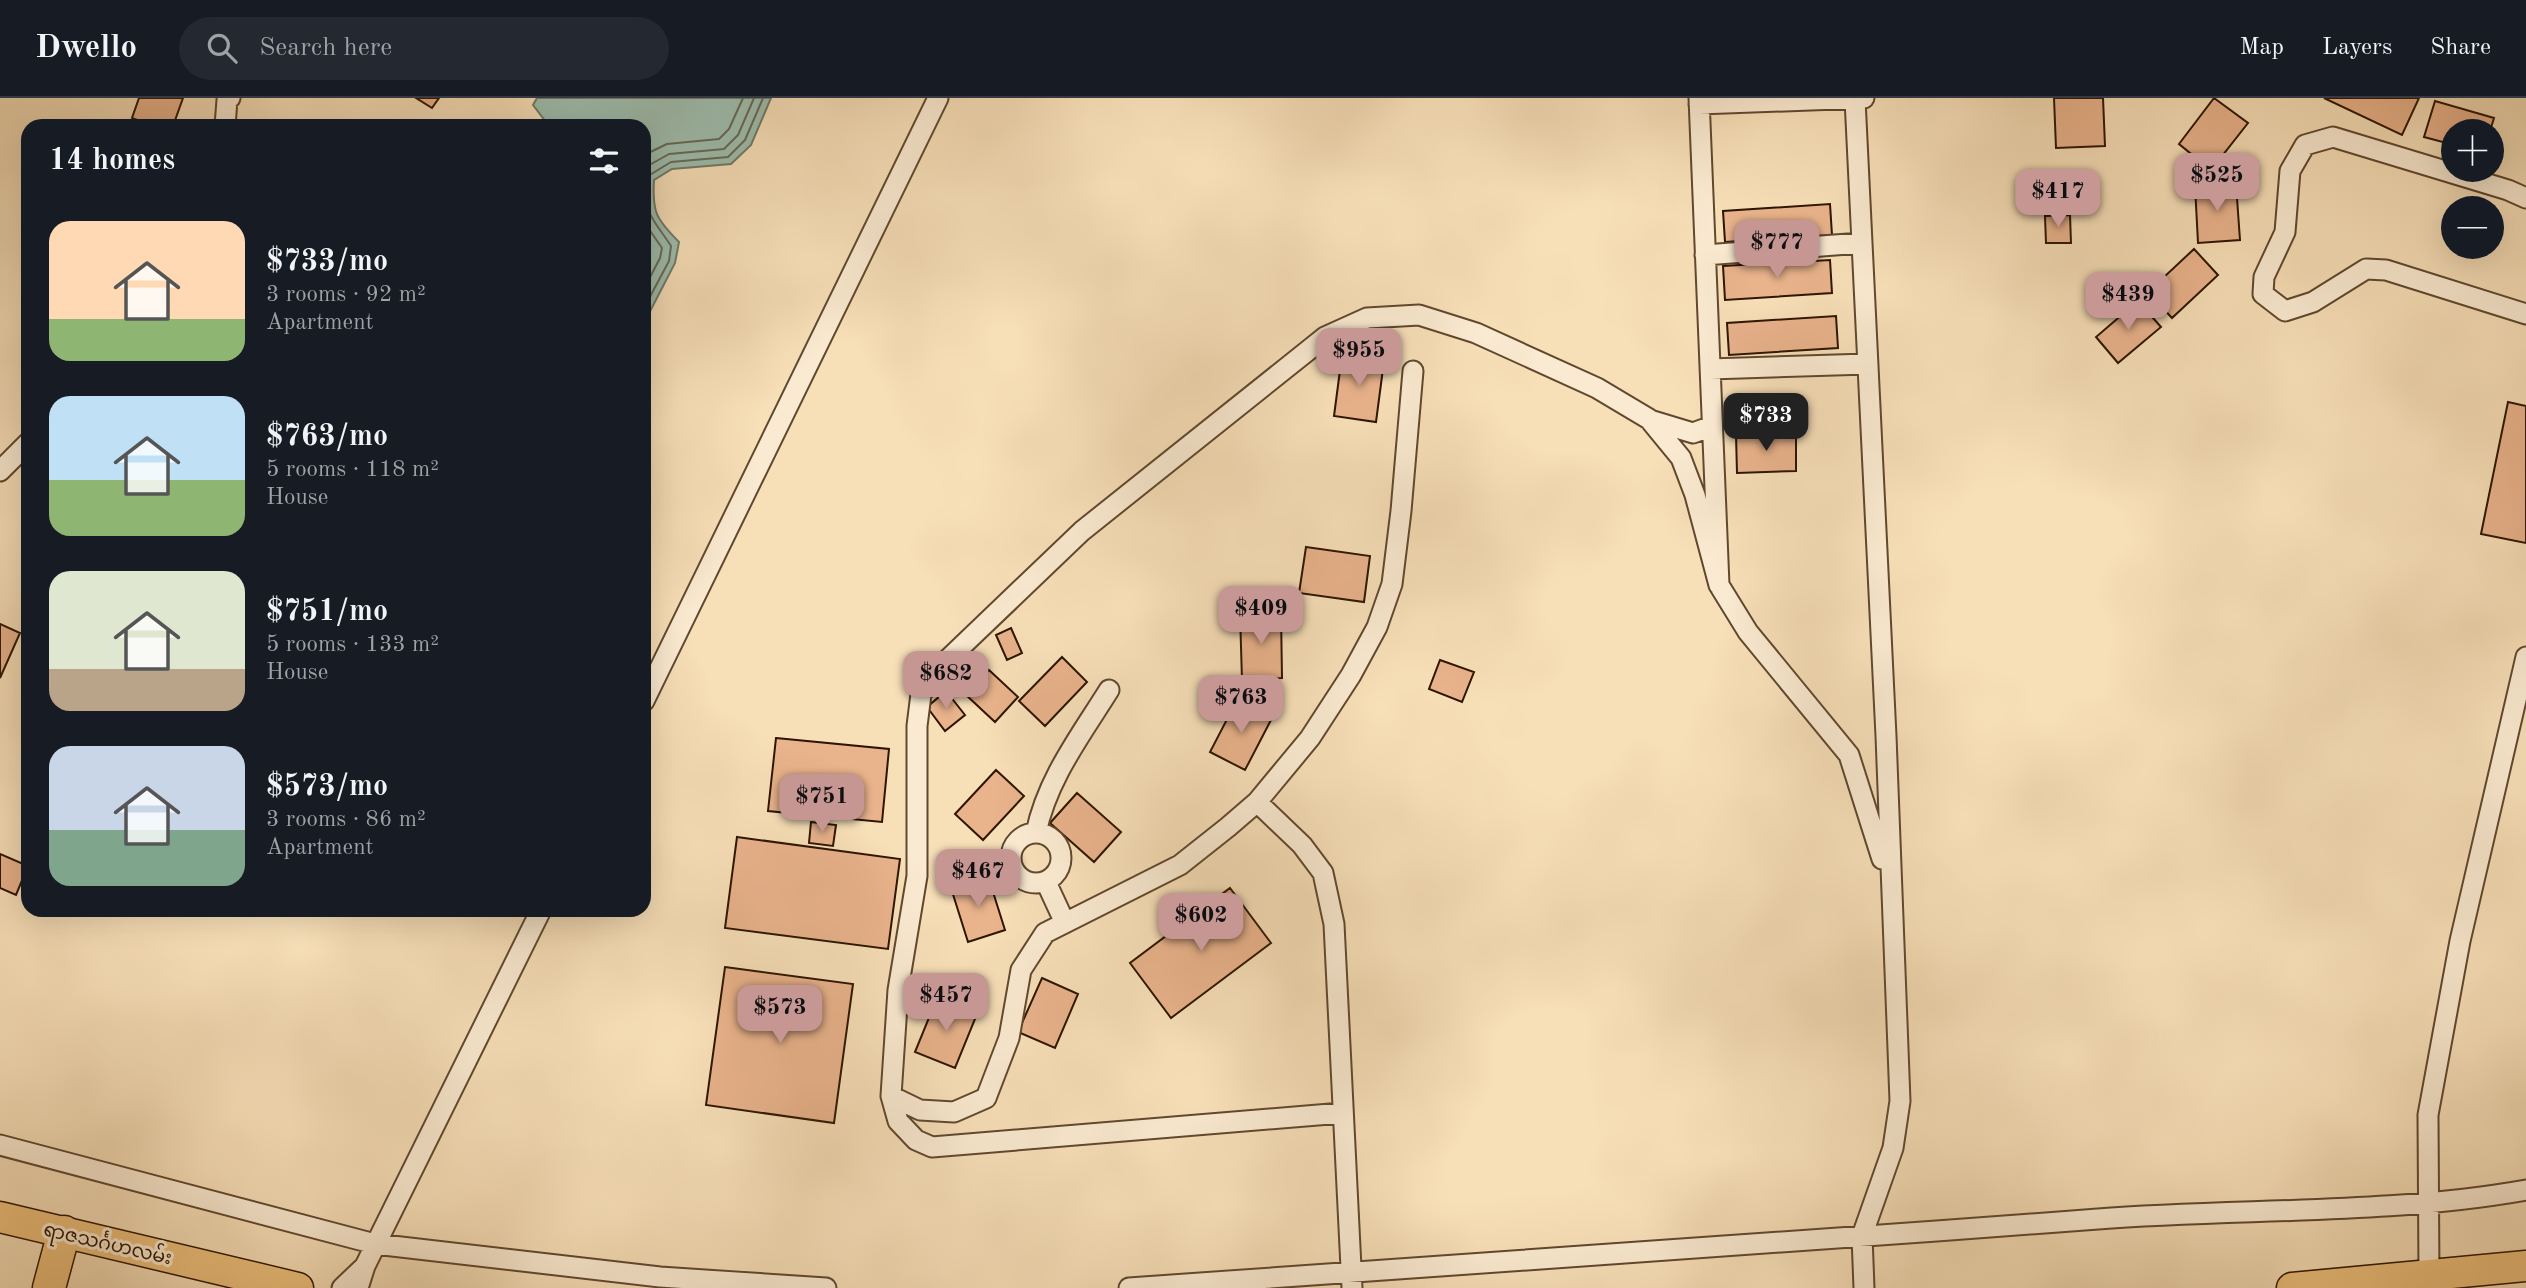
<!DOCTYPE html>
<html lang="en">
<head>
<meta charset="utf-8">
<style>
	:root { --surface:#171b24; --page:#242831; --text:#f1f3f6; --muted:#9ea1a6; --line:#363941; --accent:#c59692 }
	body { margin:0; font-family:"Old Standard TT","Noto Sans Myanmar",serif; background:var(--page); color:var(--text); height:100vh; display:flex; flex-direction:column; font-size:26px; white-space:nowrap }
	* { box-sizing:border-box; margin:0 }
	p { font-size:23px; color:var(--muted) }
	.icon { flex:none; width:38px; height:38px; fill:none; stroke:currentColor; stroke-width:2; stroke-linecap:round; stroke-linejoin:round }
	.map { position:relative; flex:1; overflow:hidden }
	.details { position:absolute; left:21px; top:21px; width:630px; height:798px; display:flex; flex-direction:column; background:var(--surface); border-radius:21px; box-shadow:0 7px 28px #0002 }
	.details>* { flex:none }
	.fabs { position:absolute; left:2441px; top:21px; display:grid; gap:14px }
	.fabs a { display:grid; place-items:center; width:63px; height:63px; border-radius:50%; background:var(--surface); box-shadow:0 7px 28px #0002; font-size:35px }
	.price { position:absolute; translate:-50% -60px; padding:0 16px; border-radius:14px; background:var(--accent); color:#111; font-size:23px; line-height:46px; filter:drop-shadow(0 2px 4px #0008) }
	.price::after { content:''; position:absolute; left:50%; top:42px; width:21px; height:16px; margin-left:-10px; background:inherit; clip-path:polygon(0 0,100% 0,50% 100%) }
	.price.active { background:#222; color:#fff }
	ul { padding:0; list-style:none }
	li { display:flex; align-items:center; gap:21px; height:175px; padding:0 28px }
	li span { display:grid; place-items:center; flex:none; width:196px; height:140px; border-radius:21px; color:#555 }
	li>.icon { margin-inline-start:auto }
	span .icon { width:84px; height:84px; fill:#fffc; stroke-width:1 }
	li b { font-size:30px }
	h2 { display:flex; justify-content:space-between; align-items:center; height:84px; padding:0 28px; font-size:30px }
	header { display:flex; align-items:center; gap:42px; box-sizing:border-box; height:98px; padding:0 35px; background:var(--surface); border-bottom:2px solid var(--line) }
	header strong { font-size:33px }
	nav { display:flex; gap:38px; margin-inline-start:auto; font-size:24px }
	.search { width:490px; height:63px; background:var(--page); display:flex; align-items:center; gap:18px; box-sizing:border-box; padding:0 24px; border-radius:38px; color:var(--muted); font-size:26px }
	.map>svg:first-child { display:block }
	.water { fill:#9dbdae; stroke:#707a68; stroke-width:2 }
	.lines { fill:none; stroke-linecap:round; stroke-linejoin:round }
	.shore { stroke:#656957; stroke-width:2 }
	.building { fill:#e9b38c; stroke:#2d1500; stroke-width:2 }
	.minor-casing { stroke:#60482e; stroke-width:23 }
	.primary-casing { stroke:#2d1500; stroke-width:33 }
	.trunk-casing { stroke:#2d1500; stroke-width:35 }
	.minor { stroke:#faead1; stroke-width:19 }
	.primary { stroke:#ecc07c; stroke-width:30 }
	.trunk { stroke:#ecc07c; stroke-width:32 }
	.labels { text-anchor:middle; stroke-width:6; stroke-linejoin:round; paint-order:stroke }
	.street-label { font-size:19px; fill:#2d1500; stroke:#faead1 }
</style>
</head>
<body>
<header>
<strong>Dwello</strong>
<div class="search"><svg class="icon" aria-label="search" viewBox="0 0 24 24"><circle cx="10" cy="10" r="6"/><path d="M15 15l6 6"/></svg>Search here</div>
<nav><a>Map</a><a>Layers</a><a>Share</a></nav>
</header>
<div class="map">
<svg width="2526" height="1190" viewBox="0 0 2526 1190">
	<rect width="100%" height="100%" fill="#f7dfb8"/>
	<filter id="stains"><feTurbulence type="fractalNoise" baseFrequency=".00286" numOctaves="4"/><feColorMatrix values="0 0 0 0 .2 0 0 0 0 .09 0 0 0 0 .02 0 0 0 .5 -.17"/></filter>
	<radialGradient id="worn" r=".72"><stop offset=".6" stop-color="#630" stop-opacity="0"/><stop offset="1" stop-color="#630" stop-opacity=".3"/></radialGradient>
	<path class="water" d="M537 0H771L751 47 731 66 672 71 654 82C652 114 656 121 679 144L675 165 644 225V28H549L533 7Z"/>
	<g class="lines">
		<path class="shore" d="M644 57 667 46 719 41 729 31 743 0
			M644 70 669 56 724 51 738 37 754 0
			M644 124 662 150 660 160 644 191
			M644 210 669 163 671 148C653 120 641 115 648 78L671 64 728 59 745 42 763 0"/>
	</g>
	<path class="building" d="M139 0H183L173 28H153L132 20Z
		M416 0H439L432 10Z
		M2054 0H2103L2105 48 2056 50Z
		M2214 0 2248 25 2211 72 2179 46Z
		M2324 0H2419L2402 37Z
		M2435 3 2494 20 2490 33H2454V47L2424 39Z
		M2236 86 2240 142 2198 145 2195 88Z
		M1830 106 1832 137 1725 144 1723 113Z
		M2070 117 2071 145H2046L2045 118Z
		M2194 151 2218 177 2172 220 2148 194Z
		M1830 162 1832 195 1725 202 1723 168Z
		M2138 203 2161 229 2118 265 2096 239Z
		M1836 218 1838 250 1729 257 1727 225Z
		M1342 257 1384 263 1376 324 1334 318Z
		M2508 304 2526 308V445L2481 436Z
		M1796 336V373L1737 375 1736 337Z
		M1306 449 1370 458 1364 504 1299 495Z
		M1281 515 1282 580 1242 582 1240 516Z
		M0 526 20 535 0 580Z
		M1011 530 1022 555 1007 562 996 537Z
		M1062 559 1087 584 1045 628 1019 603Z
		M1440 562 1474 574 1462 604 1429 591Z
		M989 572 1018 599 995 624 966 597Z
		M946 593 965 617 945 633 927 609Z
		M1237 602 1272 620 1245 672 1210 654Z
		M776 640 889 651 882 724 768 713Z
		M996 672 1024 698 983 742 955 716Z
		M1077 695 1121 734 1094 764 1050 725Z
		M811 724 836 727 833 748 809 745Z
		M737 739 900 761 888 851 725 830Z
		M0 756 28 768 16 797 0 790Z
		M988 778 1005 832 968 844 951 790Z
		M1230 790 1271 845 1171 920 1130 865Z
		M725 869 853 886 834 1025 706 1007Z
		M1042 880 1078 896 1055 950 1018 934Z
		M937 900 977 916 955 970 915 954Z"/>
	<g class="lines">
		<defs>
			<path id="minor" d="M1699 0 1719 487 1748 534 1849 657 1882 761
				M1855 1 1886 638 1900 1003 1893 1050 1862 1138 1864 1190
				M1699 6 1864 0
				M225 28 227 2 230 0
				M2526 100 2508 92 2333 39 2305 47 2290 73 2285 134 2264 179 2263 196 2285 213 2313 204 2366 171 2386 172 2526 216
				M1705 157 1861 145
				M1710 271 1868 266
				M1650 322 1693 335 1712 328
				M0 373 28 345
				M644 603 938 0
				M1257 704 1302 747 1323 775 1334 826 1352 1190
				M1011 760a25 25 0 1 1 50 0a25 25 0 1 1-50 0Z
				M1036 735C1047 681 1081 637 1109 592
				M1046 784 1065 825
				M891 998 920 1012 954 1014 986 1000 1009 940 1021 872 1045 835 1180 767 1228 729 1257 704 1310 640 1351 577 1377 529 1392 486 1401 413 1413 273
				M1342 1015 932 1049 916 1042 898 1023 891 998 898 892 917 778V628L921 596 944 565 1082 433 1325 239 1367 220 1419 217 1476 235 1597 290 1649 321 1681 360 1695 397 1719 487
				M0 1047 375 1146 660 1179 826 1190
				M2429 1179 2428 1017 2460 843 2526 559
				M342 1190 364 1169
				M358 1190 365 1168 541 812
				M1129 1190C1452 1170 1775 1145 2098 1121 2240 1110 2385 1117 2526 1092"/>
			<path id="primary" d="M0 1119 298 1190
				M2292 1190 2526 1168"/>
			<path id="trunk" d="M49 1190 64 1134"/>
		</defs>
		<use href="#minor" class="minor-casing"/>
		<use href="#primary" class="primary-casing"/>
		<use href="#trunk" class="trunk-casing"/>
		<use href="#minor" class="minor"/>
		<use href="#primary" class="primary"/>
		<use href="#trunk" class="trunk"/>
	</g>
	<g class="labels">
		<g class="street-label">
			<text transform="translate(108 1145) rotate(13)" y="7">ရာဇသင်္ဂဟလမ်း</text>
		</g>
	</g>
	<rect width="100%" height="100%" filter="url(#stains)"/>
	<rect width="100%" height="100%" fill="url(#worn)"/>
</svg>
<div class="fabs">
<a>+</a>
<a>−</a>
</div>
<b class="price" style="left:2217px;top:115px">$525</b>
<b class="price" style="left:2058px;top:131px">$417</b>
<b class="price" style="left:1777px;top:182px">$777</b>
<b class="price" style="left:2128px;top:234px">$439</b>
<b class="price" style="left:1359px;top:290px">$955</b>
<b class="price active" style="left:1766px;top:355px">$733</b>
<b class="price" style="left:1261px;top:548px">$409</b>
<b class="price" style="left:946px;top:613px">$682</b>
<b class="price" style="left:1241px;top:637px">$763</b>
<b class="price" style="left:822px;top:736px">$751</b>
<b class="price" style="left:978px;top:811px">$467</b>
<b class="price" style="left:1201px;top:855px">$602</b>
<b class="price" style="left:946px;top:935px">$457</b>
<b class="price" style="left:780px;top:947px">$573</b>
<section class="details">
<h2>14 homes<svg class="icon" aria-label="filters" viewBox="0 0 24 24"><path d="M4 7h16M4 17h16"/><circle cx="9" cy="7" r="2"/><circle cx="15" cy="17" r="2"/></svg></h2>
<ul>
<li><span style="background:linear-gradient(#ffd9b3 70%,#8fb573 0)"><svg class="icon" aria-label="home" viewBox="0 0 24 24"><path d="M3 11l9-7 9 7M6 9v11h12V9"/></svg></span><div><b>$733/mo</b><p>3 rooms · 92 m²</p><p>Apartment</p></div></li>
<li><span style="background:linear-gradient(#bfe0f5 60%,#8fb573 0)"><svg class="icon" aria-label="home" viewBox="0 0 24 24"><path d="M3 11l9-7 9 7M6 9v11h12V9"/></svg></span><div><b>$763/mo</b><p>5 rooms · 118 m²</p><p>House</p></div></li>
<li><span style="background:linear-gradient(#dfe7d0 70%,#b9a48a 0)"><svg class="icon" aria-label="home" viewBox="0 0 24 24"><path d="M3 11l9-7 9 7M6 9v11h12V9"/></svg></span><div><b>$751/mo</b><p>5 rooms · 133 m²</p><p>House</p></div></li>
<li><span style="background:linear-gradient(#c9d6e8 60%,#7fa58c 0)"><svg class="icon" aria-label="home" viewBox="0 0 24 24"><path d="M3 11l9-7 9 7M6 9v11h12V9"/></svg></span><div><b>$573/mo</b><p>3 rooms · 86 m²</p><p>Apartment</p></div></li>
</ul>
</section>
</div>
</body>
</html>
